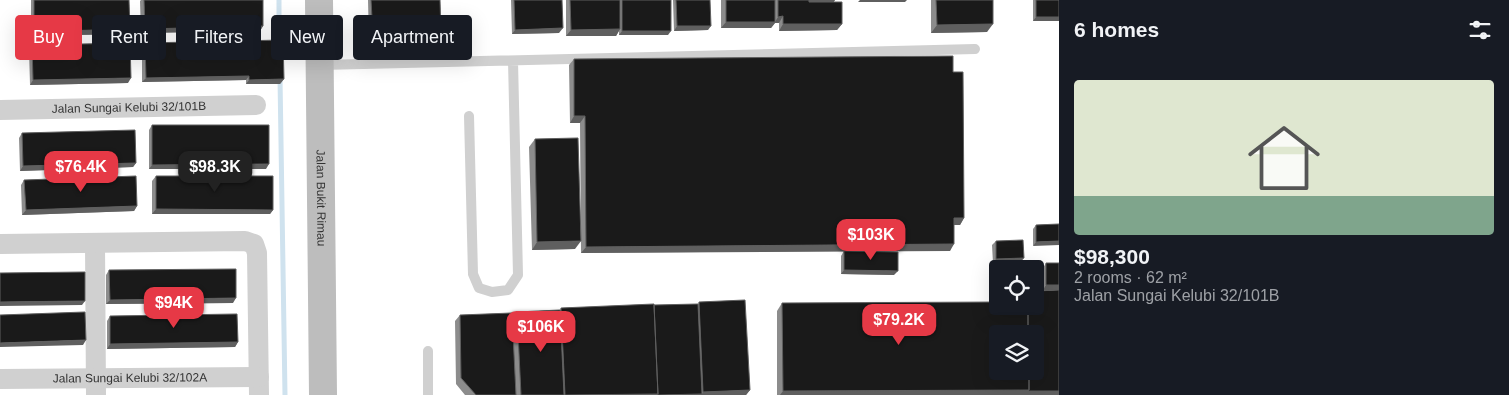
<!DOCTYPE html>
<html lang="en">
<head>
<meta charset="utf-8">
<style>
	:root { --surface:#171b24; --page:#20242c; --text:#f1f3f6; --muted:#9ea1a6; --accent:#e63946 }
	body { margin:0; font-family:Helvetica,sans-serif; background:var(--page); color:var(--text); height:100vh; display:flex; flex-direction:column; font-size:19px; white-space:nowrap }
	* { box-sizing:border-box; margin:0 }
	p { font-size:16px; color:var(--muted) }
	.icon { flex:none; width:28px; height:28px; fill:none; stroke:currentColor; stroke-width:2; stroke-linecap:round; stroke-linejoin:round }
	.map { position:relative; flex:1; overflow:hidden }
	.panel { display:flex; flex-direction:column; background:var(--surface); width:450px }
	.panel>* { flex:none }
	.top-card { position:absolute; left:15px; top:15px; width:475px; height:45px; display:flex; gap:10px }
	.tools { position:absolute; left:989px; top:260px; display:grid; gap:10px }
	.tools a { display:grid; place-items:center; width:55px; height:55px; border-radius:5px; background:var(--surface); box-shadow:0 5px 20px #0002; font-size:25px }
	.price { position:absolute; translate:-50% -42px; padding:0 11px; border-radius:10px; background:var(--accent); color:#fff; font-size:16px; line-height:32px; filter:drop-shadow(0 1px 2px #0008) }
	.price::after { content:''; position:absolute; left:50%; top:30px; width:15px; height:11px; margin-left:-8px; background:inherit; clip-path:polygon(0 0,100% 0,50% 100%) }
	.price.selected { background:#222; color:#fff }
	ul { padding:0; list-style:none }
	li { display:grid; align-content:center; gap:10px; height:265px; padding:0 15px }
	li span { display:grid; place-items:center; height:155px; border-radius:5px; color:#555 }
	li>.icon { margin-inline-start:auto }
	span .icon { width:90px; height:90px; fill:#fffc; stroke-width:1 }
	li b { font-size:21px }
	h2 { display:flex; justify-content:space-between; align-items:center; height:60px; padding:0 15px; font-size:21px }
	.chip { padding:0 18px; border-radius:5px; background:var(--surface); box-shadow:0 5px 20px #0002; font-size:18px; line-height:45px }
	.chip.selected { background:var(--accent); color:#fff }
	main { display:flex; flex:1; min-height:0 }
	.map>svg:first-child { display:block }
	.lines { fill:none; stroke-linecap:round; stroke-linejoin:round }
	.stream { stroke:#cfe2ee; stroke-width:5 }
	.lane { stroke:#d0d0d0; stroke-width:10 }
	.street { stroke:#d0d0d0; stroke-width:20 }
	.secondary { stroke:#bdbdbd; stroke-width:28 }
	.wall { fill:#8c8c8c }
	.shaded-wall { fill:#5f5f5f }
	.building { fill:#1a1a1a; stroke:#5f5f5f }
	.labels { text-anchor:middle; stroke-width:5; stroke-linejoin:round; paint-order:stroke }
	.street-label { font-size:12px; fill:#333; stroke:#fff }
</style>
</head>
<body>
<main>
<div class="map">
<svg width="1059" height="395" viewBox="0 0 1059 395">
	<rect width="100%" height="100%" fill="#fff"/>
	<g class="lines">
		<path class="stream" d="M279 0V44
			M280 78 285 395"/>
		<path class="lane" d="M321 65 975 49
			M469 116 473 274 479 288 492 292 508 290 518 275 513 61
			M428 351V395"/>
		<g class="street">
			<path id="s1" d="M0 110 256 105"/>
			<path d="M95 243 96 395"/>
			<path d="M0 244 245 241 254 244 257 253 259 395"/>
			<path id="s2" d="M0 379 259 377"/>
		</g>
		<path class="secondary" id="s3" d="M319 0 323 395"/>
	</g>
	<path class="wall" d="M31 0H129L127 34 22 36V27L25 23H31Z
		M141 0H263V26L260 31 141 33 140 1Z
		M368 0H440L441 35 438 39 369 41Z
		M511 0H562L559 33 512 34Z
		M566 0H671L668 35H619V31L616 36H566Z
		M673 0H710L708 30 674 31Z
		M721 0H835L833 2 842 24 837 30 779 31V23H775L771 28H721Z
		M931 0H993L987 32 931 33Z
		M1033 0H1059V21H1033Z
		M145 43 284 79 280 84H246V80L142 82V47Z
		M32 45 128 83 30 85 29 50Z
		M574 59 953 72 964 218 960 225H954L950 251H846L894 275 841 274V256L844 251 581 253 580 123H570L569 65Z
		M152 125 266 169H149V130Z
		M22 133 136 163 133 167 20 171 19 138Z
		M535 139 575 249 532 250 529 147Z
		M156 176 273 210 270 214H152V181Z
		M24 180 137 206 134 211 22 215 21 185Z
		M1059 224 1033 246V229L1036 225Z
		M996 241 1020 263H993L992 245Z
		M1046 263 1059 290H1043V268Z
		M109 270 233 303 106 304V275Z
		M699 302 750 390 746 395H465L456 384 455 321 460 315 512 318 517 312 560 310 561 308 698 304Z
		M782 303 1035 306 1059 395H777V311Z
		M110 316 238 342 235 347 107 349V321Z"/>
	<path class="shaded-wall" d="M807 0H835L832 5H804Z
		M860 0H907L905 2H858Z
		M783 16 779 23H775L771 28H721L726 22H775L778 17Z
		M1036 17H1059V21H1033Z
		M783 24H842L837 30 779 31Z
		M993 24 987 32 931 33 937 25Z
		M263 26 260 31 141 33 145 29Z
		M677 26H711L708 30 674 31Z
		M563 28 559 33 512 34 515 30Z
		M130 29 127 34 22 36 25 32Z
		M620 29 616 36H566L571 30Z
		M622 31H671L668 35H619Z
		M441 35 438 39 369 41 373 36Z
		M249 76 246 80 142 82 146 78Z
		M131 78 128 83 30 85 33 80Z
		M284 79 280 84H246L249 80Z
		M574 116H585L580 123H570Z
		M136 163 133 167 20 171 23 166Z
		M269 164 266 169H149L152 165Z
		M137 206 134 211 22 215 26 210Z
		M156 209 273 210 270 214H152Z
		M954 218H964L960 225H950Z
		M581 241 575 249 532 250 537 242Z
		M1059 241V245L1033 246 1036 242Z
		M954 244 950 251 581 253 586 247Z
		M1024 258 1020 263H993L996 259Z
		M844 270 898 271 894 275 841 274Z
		M1046 285H1059V290H1043Z
		M236 298 233 303 106 304 110 300Z
		M85 301 82 305 0 306V302Z
		M86 340 83 345 0 347V343Z
		M238 342 235 347 107 349 110 344Z
		M750 390 746 395H676L702 394 703 392Z
		M1029 390 1059 391V395H780L783 391Z"/>
	<path class="building" d="M34 0H129L130 29 25 32V23H34Z
		M144 0H263V26L145 29Z
		M371 0H440L441 35 373 36Z
		M514 0H562L563 28 515 30Z
		M570 0H620V29L571 30Z
		M622 0H671V31H622Z
		M676 0H710L711 26H677Z
		M726 0H775V22H726Z
		M778 0H809V2H842V24H783V16L778 17Z
		M936 0H993V24L937 25Z
		M1036 0H1059V17H1036Z
		M283 40 284 79 249 80V76L146 78 145 43Z
		M130 43 131 78 33 80 32 45Z
		M953 56V72H963L964 218H954V244L586 247 585 116H574V59Z
		M152 125H269V164L152 165Z
		M135 130 136 163 23 166 22 133Z
		M578 138 581 241 537 242 535 139Z
		M136 176 137 206 26 210 24 180Z
		M156 176H273V210L156 209Z
		M1059 224V241L1036 242V225Z
		M1023 240 1024 258 996 259V241Z
		M844 251 898 252V271L844 270Z
		M1046 263H1059V285H1046Z
		M236 269V298L110 300 109 270Z
		M85 272V301L0 302V273Z
		M1059 290V391H1028L1029 390V371H1035V334H1028V306H1035V291Z
		M745 300 750 390 703 392 699 302Z
		M998 302V306H1028V334H998V371H1029V390L783 391 782 303Z
		M654 304 658 394 565 395 561 308Z
		M698 304 702 394 658 395 654 305Z
		M560 310 564 395H521L517 312Z
		M85 312 86 340 0 343V315Z
		M512 313 516 395H476L461 378 460 315Z
		M237 314 238 342 110 344V316Z"/>
	<g class="labels">
		<g class="street-label">
			<text dy="4" stroke="none"><textPath href="#s1" startOffset="129">Jalan Sungai Kelubi 32/101B</textPath></text>
			<text dy="4" stroke="none"><textPath href="#s3" startOffset="198">Jalan Bukit Rimau</textPath></text>
			<text dy="4" stroke="none"><textPath href="#s2" startOffset="130">Jalan Sungai Kelubi 32/102A</textPath></text>
		</g>
	</g>
</svg>
<div class="tools">
<a><svg class="icon" aria-label="locate" viewBox="0 0 24 24"><circle cx="12" cy="12" r="6"/><path d="M12 2v4M12 18v4M2 12h4M18 12h4"/></svg></a>
<a><svg class="icon" aria-label="layers" viewBox="0 0 24 24"><path d="M12 4l9 5-9 5-9-5zM3 14l9 5 9-5"/></svg></a>
</div>
<b class="price" style="left:81px;top:193px">$76.4K</b>
<b class="price selected" style="left:215px;top:193px">$98.3K</b>
<b class="price" style="left:871px;top:261px">$103K</b>
<b class="price" style="left:174px;top:329px">$94K</b>
<b class="price" style="left:899px;top:346px">$79.2K</b>
<b class="price" style="left:541px;top:353px">$106K</b>
<div class="top-card">
<a class="chip selected">Buy</a>
<a class="chip">Rent</a>
<a class="chip">Filters</a>
<a class="chip">New</a>
<a class="chip">Apartment</a>
</div>
</div>
<section class="panel">
<h2>6 homes<svg class="icon" aria-label="filters" viewBox="0 0 24 24"><path d="M4 7h16M4 17h16"/><circle cx="9" cy="7" r="2"/><circle cx="15" cy="17" r="2"/></svg></h2>
<ul>
<li><span style="background:linear-gradient(#dfe7d0 75%,#7fa58c 0)"><svg class="icon" aria-label="home" viewBox="0 0 24 24"><path d="M3 11l9-7 9 7M6 9v11h12V9"/></svg></span><div><b>$98,300</b><p>2 rooms · 62 m²</p><p>Jalan Sungai Kelubi 32/101B</p></div></li>
</ul>
</section>
</main>
</body>
</html>
